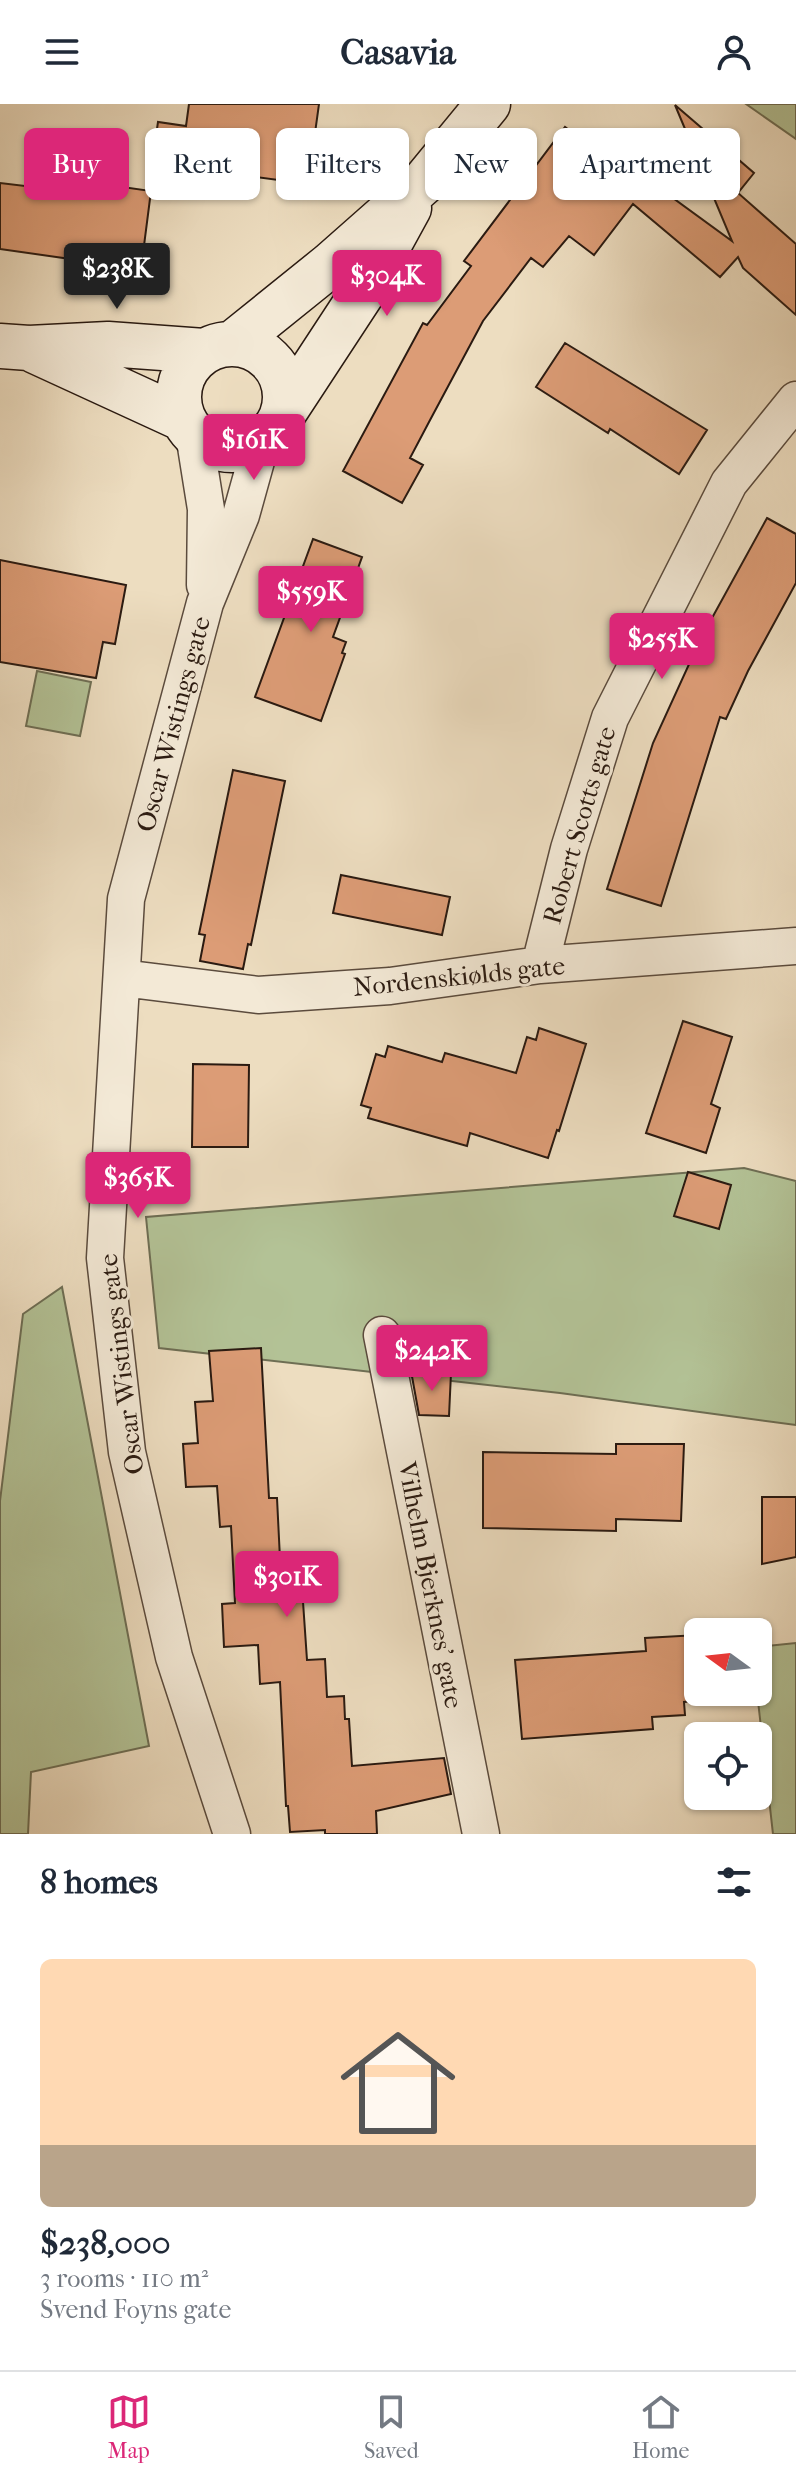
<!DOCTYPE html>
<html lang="en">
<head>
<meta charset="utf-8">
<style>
	:root { --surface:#fff; --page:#f2f2f3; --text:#1f2937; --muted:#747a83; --line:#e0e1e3; --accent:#db2777 }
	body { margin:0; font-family:"IM FELL French Canon",serif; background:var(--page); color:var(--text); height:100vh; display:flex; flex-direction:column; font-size:30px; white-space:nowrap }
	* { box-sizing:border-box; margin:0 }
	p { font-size:26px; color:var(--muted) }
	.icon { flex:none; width:44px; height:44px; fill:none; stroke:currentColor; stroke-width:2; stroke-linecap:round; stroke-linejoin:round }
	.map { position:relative; height:1730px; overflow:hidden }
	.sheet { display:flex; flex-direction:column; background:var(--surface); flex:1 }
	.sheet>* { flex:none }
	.banner { position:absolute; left:24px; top:24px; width:748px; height:72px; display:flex; gap:16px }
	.needle { width:52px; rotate:285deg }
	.tools { position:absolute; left:684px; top:1514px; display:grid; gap:16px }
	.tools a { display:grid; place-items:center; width:88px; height:88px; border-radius:12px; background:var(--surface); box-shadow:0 2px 6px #0004; font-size:40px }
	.price { position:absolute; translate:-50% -68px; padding:0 18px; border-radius:8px; background:var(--accent); color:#fff; font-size:26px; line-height:52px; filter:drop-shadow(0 2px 4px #0008) }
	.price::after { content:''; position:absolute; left:50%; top:48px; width:24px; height:18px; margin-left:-12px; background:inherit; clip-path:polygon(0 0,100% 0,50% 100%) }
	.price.selected { background:#222; color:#fff }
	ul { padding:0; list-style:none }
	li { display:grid; align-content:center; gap:16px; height:424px; padding:0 40px }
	li span { display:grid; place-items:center; height:248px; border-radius:12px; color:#555 }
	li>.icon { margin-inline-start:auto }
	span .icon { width:144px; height:144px; fill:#fffc; stroke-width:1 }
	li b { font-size:34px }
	h2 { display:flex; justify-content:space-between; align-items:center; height:96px; padding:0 40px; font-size:34px }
	.pill { padding:0 28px; border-radius:12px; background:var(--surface); box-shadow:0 2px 6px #0004; font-size:28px; line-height:72px }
	.pill.selected { background:var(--accent); color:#fff }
	header { display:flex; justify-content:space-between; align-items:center; height:104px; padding:0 40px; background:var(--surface); font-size:36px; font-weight:700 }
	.tabs { display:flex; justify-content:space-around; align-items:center; height:112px; border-top:2px solid var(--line); background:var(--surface); font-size:22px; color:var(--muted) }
	.tabs a { display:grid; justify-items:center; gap:4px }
	.tabs .selected { color:var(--accent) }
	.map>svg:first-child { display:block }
	.park { fill:#b3c296; stroke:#6e6e54; stroke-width:2 }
	.building { fill:#dc9c76; stroke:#2a1a11; stroke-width:2 }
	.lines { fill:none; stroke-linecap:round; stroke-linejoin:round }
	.street-casing { stroke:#5b4b3d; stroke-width:39 }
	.secondary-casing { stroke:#2a1a11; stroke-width:47 }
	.street { stroke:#f3e9d6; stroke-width:36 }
	.secondary { stroke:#f3e9d6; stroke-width:44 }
	.labels { text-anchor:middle; stroke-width:6; stroke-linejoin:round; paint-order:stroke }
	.street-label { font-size:26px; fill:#2a1a11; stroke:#f3e9d6 }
</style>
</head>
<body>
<header><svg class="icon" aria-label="menu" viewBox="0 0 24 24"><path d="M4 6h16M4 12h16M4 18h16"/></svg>Casavia<svg class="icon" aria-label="person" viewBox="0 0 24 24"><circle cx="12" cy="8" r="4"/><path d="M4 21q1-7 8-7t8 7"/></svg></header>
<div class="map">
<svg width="796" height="1730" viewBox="0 0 796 1730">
	<rect width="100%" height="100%" fill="#edddc0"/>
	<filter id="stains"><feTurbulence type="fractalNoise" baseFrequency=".0025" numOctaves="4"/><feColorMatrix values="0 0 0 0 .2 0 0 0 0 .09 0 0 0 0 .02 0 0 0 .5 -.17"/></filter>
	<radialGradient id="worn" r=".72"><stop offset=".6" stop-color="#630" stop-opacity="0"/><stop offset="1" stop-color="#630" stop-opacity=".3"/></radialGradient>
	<path class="park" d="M746 0H796V35Z
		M37 567 91 578 80 632 26 622Z
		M744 1064 796 1077V1321L560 1289 159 1244 146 1113Z
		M62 1183 149 1642 31 1668 28 1730H0V1397L23 1210Z
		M796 1539V1730H773L757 1588 758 1543Z"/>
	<path class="building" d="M189 0H319L308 80 152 59 158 18 186 22Z
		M675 1 754 69 738 89 796 140V211L743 164 738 153 720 173 633 100 594 151 569 132 543 163 531 154 483 217 429 318 410 354 423 361 402 399 343 367 423 219 427 221 471 162 464 157 565 23 603 52 607 46 732 137Z
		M59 74 151 87 141 165 0 145V79L58 86Z
		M565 239 707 326 679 370 610 325 608 329 536 283Z
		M767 414 796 430V479L748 567 726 615 720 613 661 802 607 785 653 639 701 534Z
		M313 435 362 453 333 533 346 538 342 549 345 550 321 617 255 593Z
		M0 456 126 481 115 540 103 538 96 574 0 558Z
		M233 666 285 677 251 841 248 840 243 865 200 857 205 831 199 830Z
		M341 771 450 793 442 831 333 809Z
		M683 917 732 933 711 1000 720 1004 706 1049 646 1029Z
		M539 924 586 940 559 1027 557 1026 548 1054 470 1029 467 1042 368 1014 371 1004 361 1001 376 950 385 953 388 942 442 958 445 949 516 969 527 933 536 936Z
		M193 960 249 961 248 1043H192Z
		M688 1068 731 1081 719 1125 674 1112Z
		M261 1244 269 1394H277L280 1455 300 1454 307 1556 325 1555 327 1593 344 1592 345 1615H349L352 1662 444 1654 451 1690 376 1707 377 1730H325V1726L290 1728 288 1702H286L280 1578 260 1580 258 1541 224 1543 222 1500 235 1499 231 1422 220 1423 217 1382 186 1383 183 1340 198 1339 195 1298 213 1297 209 1247Z
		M411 1267 451 1269 449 1312 419 1311Z
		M616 1340H684L681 1417 616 1415V1427L483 1424V1348L616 1350Z
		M762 1393H796V1453L762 1460Z
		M698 1531V1588H717L718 1595 684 1598 685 1611 652 1613 653 1625 522 1635 515 1556 646 1547 645 1534Z"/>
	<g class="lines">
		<defs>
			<path id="street" d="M194 330 206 405 205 481
				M540 861 569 745 610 614 729 379 796 296
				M122 874 258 891 390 882 540 861 796 842
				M382 1231 481 1730
				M232 1730 174 1553 127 1348 105 1154 126 795 205 499 241 411 261 339"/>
			<path id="secondary" d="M179 293a53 53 0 1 1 106 0a53 53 0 1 1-106 0Z
				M232 240 330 161 424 78 488 0
				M0 242 29 244 108 240 204 247
				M35 247 183 315
				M283 310 363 188 409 104"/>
		</defs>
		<use href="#street" class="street-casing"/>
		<use href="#secondary" class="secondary-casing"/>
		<use href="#street" class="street"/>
		<use href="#secondary" class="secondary"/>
	</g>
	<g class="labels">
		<g class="street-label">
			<text transform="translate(173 620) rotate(-75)" y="9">Oscar Wistings gate</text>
			<text transform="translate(579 721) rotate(-74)" y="9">Robert Scotts gate</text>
			<text transform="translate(459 872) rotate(-6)" y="9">Nordenskiølds gate</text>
			<text transform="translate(121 1260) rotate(-97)" y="9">Oscar Wistings gate</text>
			<text transform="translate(431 1481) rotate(79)" y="9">Vilhelm Bjerknes' gate</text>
		</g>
	</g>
	<rect width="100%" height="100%" filter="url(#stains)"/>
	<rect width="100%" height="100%" fill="url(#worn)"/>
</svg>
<div class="tools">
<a><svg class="needle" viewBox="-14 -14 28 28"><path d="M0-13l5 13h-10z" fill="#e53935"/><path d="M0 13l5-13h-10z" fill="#747a83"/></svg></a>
<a><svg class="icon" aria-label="locate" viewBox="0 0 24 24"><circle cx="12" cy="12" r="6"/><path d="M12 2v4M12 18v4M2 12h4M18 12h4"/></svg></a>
</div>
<b class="price selected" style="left:117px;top:207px">$238K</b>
<b class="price" style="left:387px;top:214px">$304K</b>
<b class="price" style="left:254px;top:378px">$161K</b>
<b class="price" style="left:311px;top:530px">$559K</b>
<b class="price" style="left:662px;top:577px">$255K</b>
<b class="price" style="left:138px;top:1116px">$365K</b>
<b class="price" style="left:432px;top:1289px">$242K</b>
<b class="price" style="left:287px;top:1515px">$301K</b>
<div class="banner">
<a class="pill selected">Buy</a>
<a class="pill">Rent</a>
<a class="pill">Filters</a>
<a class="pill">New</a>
<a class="pill">Apartment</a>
</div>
</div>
<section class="sheet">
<h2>8 homes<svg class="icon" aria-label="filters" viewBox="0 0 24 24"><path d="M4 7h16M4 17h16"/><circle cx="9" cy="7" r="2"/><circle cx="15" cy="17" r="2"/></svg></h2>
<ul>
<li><span style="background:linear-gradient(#ffd9b3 75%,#b9a48a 0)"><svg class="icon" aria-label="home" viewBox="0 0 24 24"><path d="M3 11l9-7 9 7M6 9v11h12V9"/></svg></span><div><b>$238,000</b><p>3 rooms · 110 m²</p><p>Svend Foyns gate</p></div></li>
</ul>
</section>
<nav class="tabs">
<a class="selected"><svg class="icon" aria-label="map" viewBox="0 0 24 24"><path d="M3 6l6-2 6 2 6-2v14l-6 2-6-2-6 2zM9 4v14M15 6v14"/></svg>Map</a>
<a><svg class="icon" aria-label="saved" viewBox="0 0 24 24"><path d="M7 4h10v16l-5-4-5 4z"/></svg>Saved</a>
<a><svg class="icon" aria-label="home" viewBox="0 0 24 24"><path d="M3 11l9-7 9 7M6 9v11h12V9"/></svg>Home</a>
</nav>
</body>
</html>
